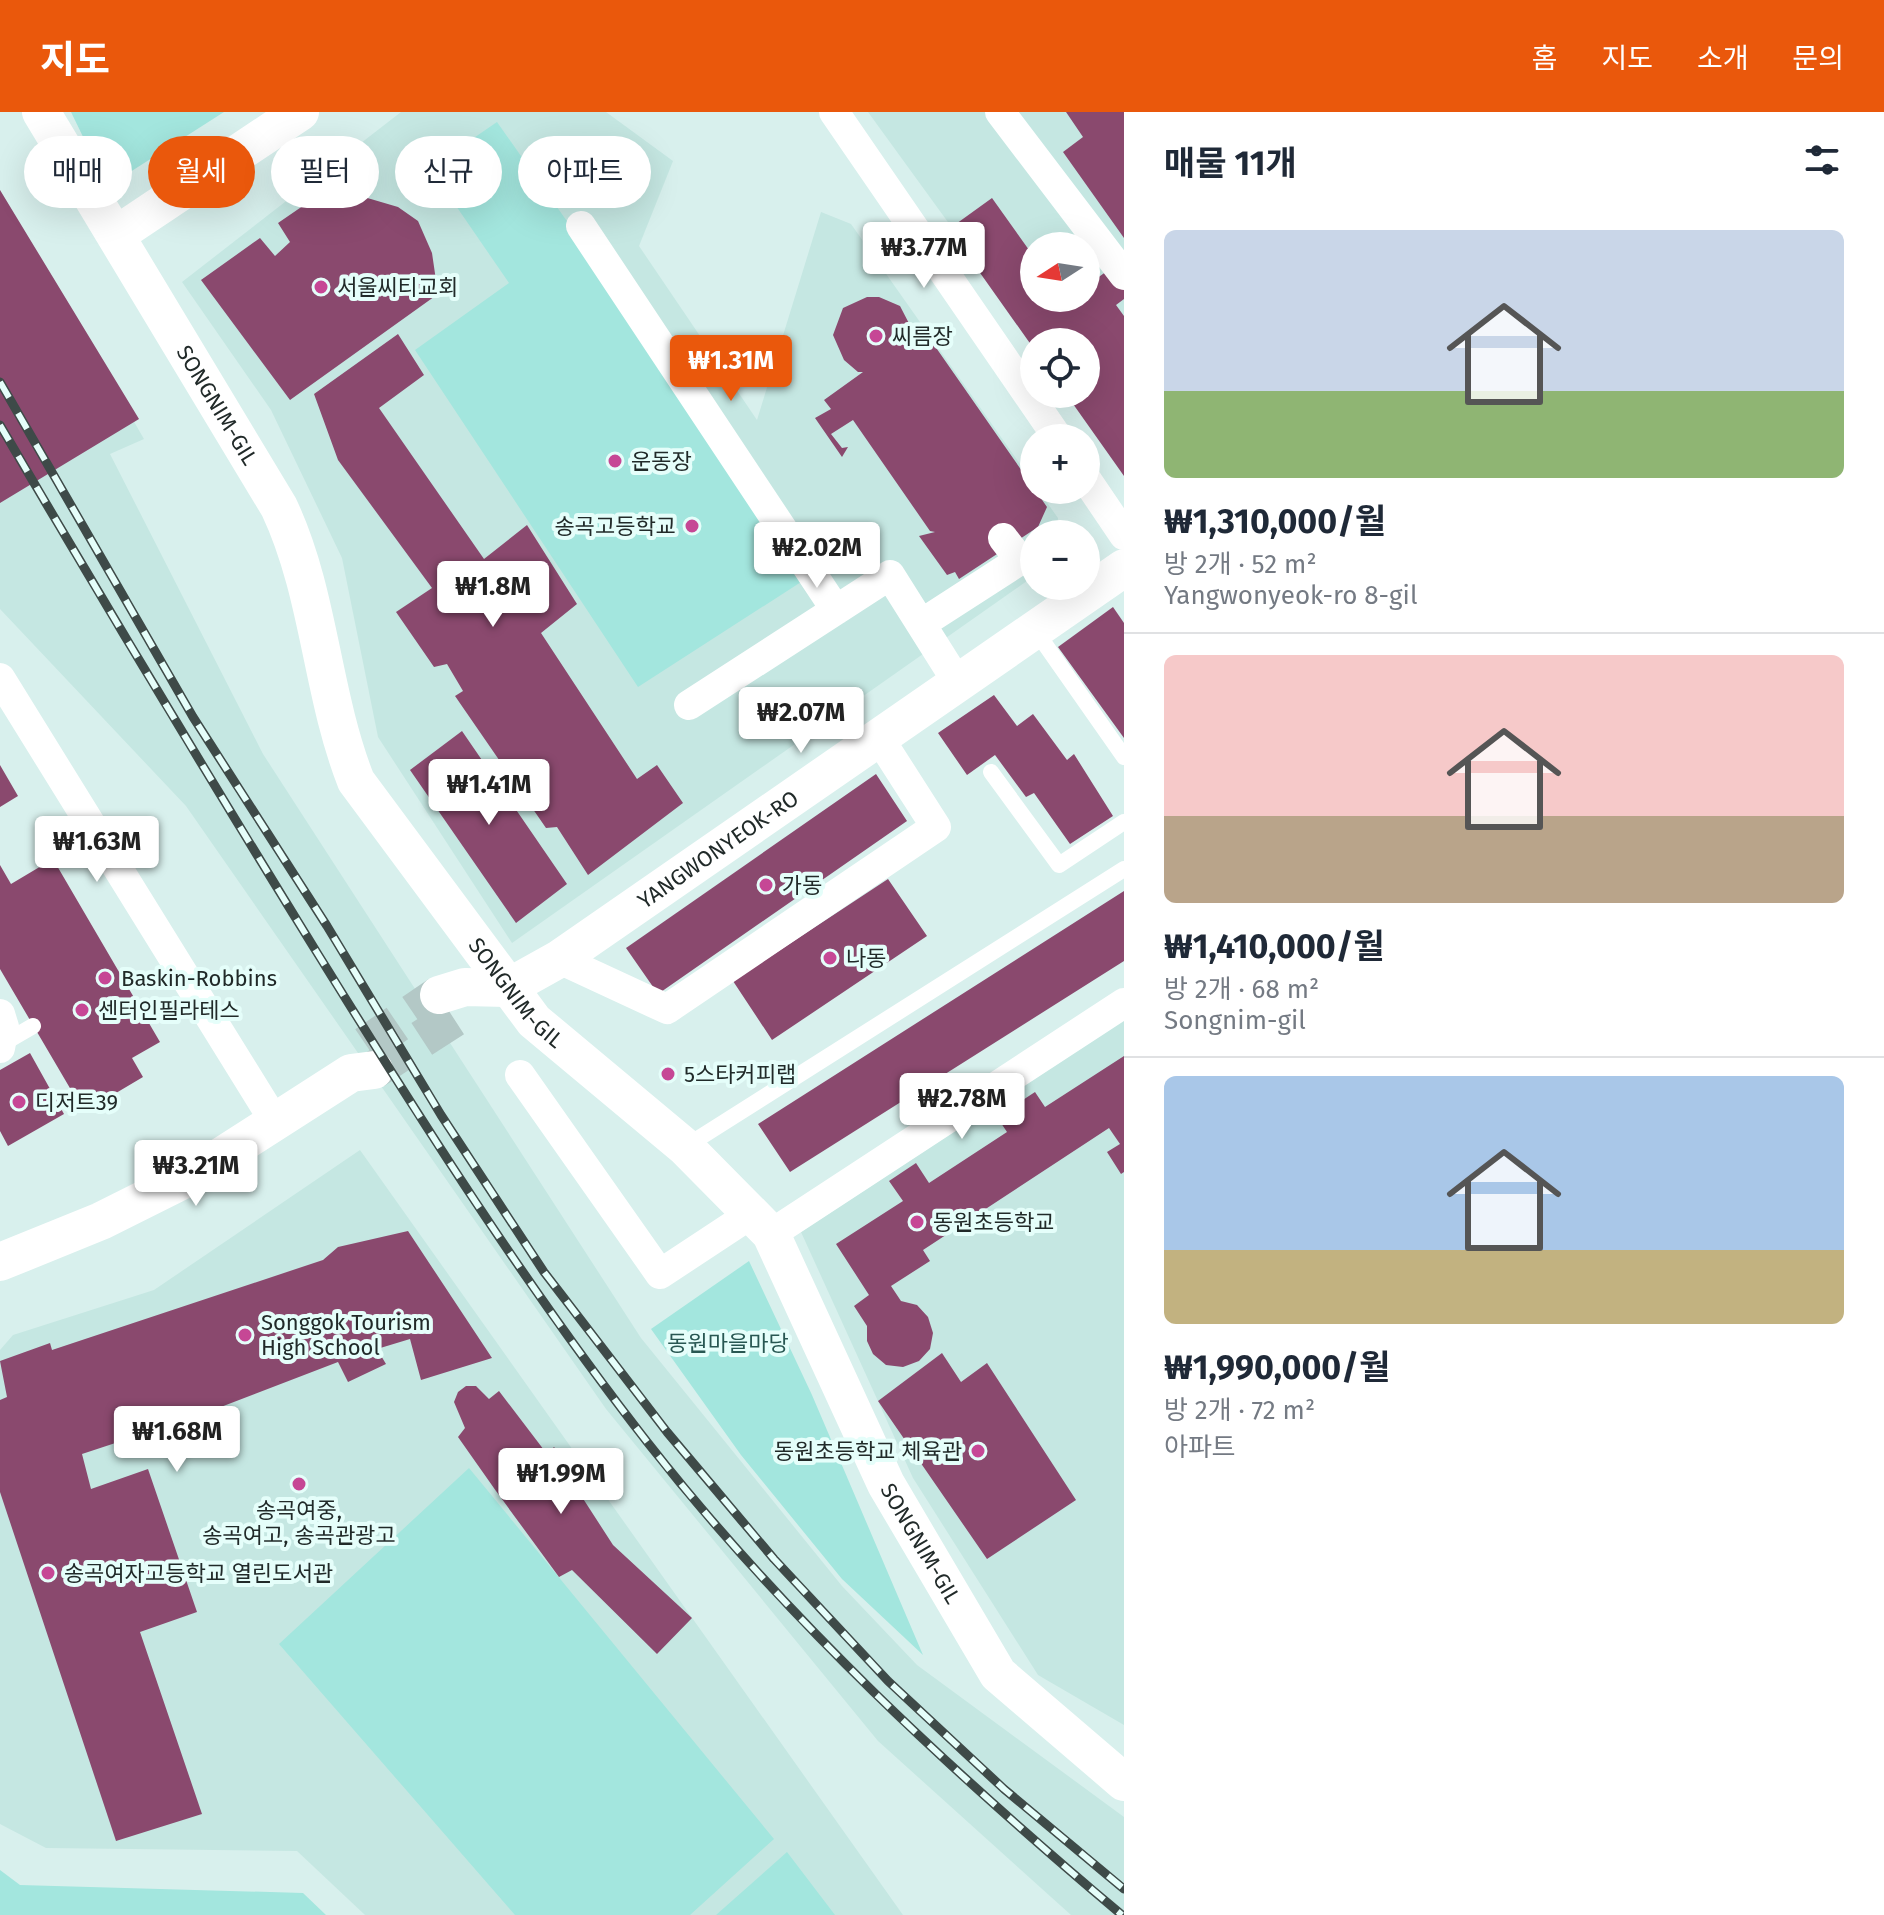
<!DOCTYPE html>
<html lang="ko">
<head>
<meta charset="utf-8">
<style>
	:root { --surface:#fff; --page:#f2f2f3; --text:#1f2937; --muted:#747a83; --line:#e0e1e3; --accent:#ea580c }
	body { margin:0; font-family:"Fira Sans","Noto Sans KR",sans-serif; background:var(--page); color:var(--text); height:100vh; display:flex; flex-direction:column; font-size:30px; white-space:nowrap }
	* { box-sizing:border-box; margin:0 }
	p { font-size:26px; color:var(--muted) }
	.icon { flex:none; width:44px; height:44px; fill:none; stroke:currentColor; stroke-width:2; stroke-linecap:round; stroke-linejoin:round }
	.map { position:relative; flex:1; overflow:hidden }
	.drawer { display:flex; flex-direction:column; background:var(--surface); width:760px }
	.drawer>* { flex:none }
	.banner { position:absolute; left:24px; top:24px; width:760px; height:72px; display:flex; gap:16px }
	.needle { width:52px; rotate:258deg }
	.controls { position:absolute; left:1020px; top:120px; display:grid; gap:16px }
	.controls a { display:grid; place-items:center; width:80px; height:80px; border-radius:50%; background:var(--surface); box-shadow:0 8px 32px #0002; font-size:40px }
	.price { position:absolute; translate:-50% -68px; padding:0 18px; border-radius:8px; background:#fff; color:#222; font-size:26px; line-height:52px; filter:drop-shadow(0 2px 4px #0008) }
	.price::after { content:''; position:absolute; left:50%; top:48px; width:24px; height:18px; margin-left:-12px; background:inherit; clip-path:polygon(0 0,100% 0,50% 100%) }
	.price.active { background:var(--accent); color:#fff }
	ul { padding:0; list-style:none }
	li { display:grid; align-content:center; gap:16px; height:424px; padding:0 40px }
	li+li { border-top:2px solid var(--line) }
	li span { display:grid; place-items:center; height:248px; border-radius:12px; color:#555 }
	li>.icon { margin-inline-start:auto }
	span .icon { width:144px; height:144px; fill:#fffc; stroke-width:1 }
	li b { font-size:34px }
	h2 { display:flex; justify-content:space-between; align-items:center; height:96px; padding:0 40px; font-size:34px }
	.chip { padding:0 28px; border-radius:36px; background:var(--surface); box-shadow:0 8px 32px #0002; font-size:28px; line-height:72px }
	.chip.active { background:var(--accent); color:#fff }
	header { display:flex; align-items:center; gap:48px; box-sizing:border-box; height:112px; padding:0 40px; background:var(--accent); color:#fff }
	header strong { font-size:38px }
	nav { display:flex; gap:44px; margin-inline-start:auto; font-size:28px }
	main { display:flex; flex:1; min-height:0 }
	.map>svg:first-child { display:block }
	.built { fill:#c5e7e2; fill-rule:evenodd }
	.green { fill:#a3e6de }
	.building { fill:#8a496e }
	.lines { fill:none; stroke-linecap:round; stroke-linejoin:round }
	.tertiary-tunnel { stroke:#b3c8c6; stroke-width:38; stroke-dasharray:38 19; stroke-linecap:butt }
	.service { stroke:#fff; stroke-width:16 }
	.minor { stroke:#fff; stroke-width:30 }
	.tertiary { stroke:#fff; stroke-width:38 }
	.rail-casing { stroke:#3e4a48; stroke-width:9 }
	.rail { stroke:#e5fefa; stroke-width:6; stroke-dasharray:18; stroke-linecap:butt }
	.poi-dot { fill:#c64795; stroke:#e5fefa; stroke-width:3 }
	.labels { text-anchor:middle; stroke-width:8; stroke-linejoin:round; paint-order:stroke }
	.poi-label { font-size:22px; fill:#212a29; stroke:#e5fefa; text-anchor:start }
	.street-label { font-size:22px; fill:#212a29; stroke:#e5fefa }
	.park-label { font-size:22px; fill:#285752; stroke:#e5fefa }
</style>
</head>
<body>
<header>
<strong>지도</strong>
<nav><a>홈</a><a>지도</a><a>소개</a><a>문의</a></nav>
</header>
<main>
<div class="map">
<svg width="1124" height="1803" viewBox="0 0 1124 1803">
	<rect width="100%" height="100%" fill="#d8f0ed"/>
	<path class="built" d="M401 0H606L673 49 639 134 757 308 821 100 851 112 1034 372V378H1038L1058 406 1057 422H1034V464L512 831 378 625 342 446 271 298 182 170Z
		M868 0H1124V353L1086 282V230H1035ZM1034 134H1086V186H1034Z
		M0 78 144 327 110 342 263 642 641 1226 842 1474 917 1553 1124 1705V1803H1071L878 1629 606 1297 186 694 0 497Z
		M1124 908V1613L1038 1563 913 1366 801 1120Z
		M360 1038 903 1803H365L297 1739 46 1736 0 1712V1238L13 1223 154 1178Z"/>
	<path class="green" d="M71 0H224L127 62 87 33Z
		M497 10 815 461 638 575 415 238 509 171 430 56Z
		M749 1149 812 1283 923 1543 842 1467 741 1343 651 1217Z
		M469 1356 774 1727 690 1803H515L279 1532Z
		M787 1740 835 1803H716Z
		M0 1758 20 1773 303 1781 326 1803H0Z"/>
	<path class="building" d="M1066 0H1124V126L1063 40 1083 25Z
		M348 63 364 85 398 95 418 109 432 141 438 182 290 288 201 168 260 126 275 144 290 130 278 111Z
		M0 78 139 307 0 391Z
		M992 86 1034 145V186H1086V174L1124 147V187L1116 193 1124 204V364L1066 282H1086V230H1034V237L949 117Z
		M867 185H879L900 194 915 223 923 217 1047 395 1038 415 959 467 955 460 947 463 919 424 935 420 930 419 853 308 831 322 842 336 848 335 842 345 815 306 831 297 824 288 863 260H858L844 248 833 223 843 196Z
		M398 222 424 263 379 296 484 447 527 413 577 492 541 521 637 667 657 653 683 691 588 763 557 715 546 716 455 584 463 579 447 552 434 555 396 500 432 476 338 348 314 282Z
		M1113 495 1124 511V626L1058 535Z
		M994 583 1017 614 1033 602 1067 648 1074 642 1113 704 1070 732 1034 681 1026 685 995 643 967 663 938 621Z
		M462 619 567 772 516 811 410 658Z
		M0 653 18 684 0 695Z
		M876 662 907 709 658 882 626 836Z
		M53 747 160 930 132 946 143 965 84 1000 0 857V753L11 772Z
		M888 767 927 824 772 928 733 869Z
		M1124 779V849L790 1060 758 1012Z
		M30 941 64 1002 8 1034 0 1019V958Z
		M1124 944V1060L1121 1062 1107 1040 1120 1032 1109 1016 923 1138 930 1149 891 1174 901 1189 917 1193 928 1205 933 1221 930 1237 919 1249 903 1255 886 1253 873 1242 867 1229V1214L854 1194 869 1183 836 1132 903 1089 889 1069 916 1051 929 1071 1007 1020 997 1005 1035 980 1045 995Z
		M408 1119 492 1246 421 1268 410 1227 377 1237 386 1252 348 1270 338 1250 213 1298 218 1317 178 1333 170 1313 82 1342 91 1377 148 1357 197 1500 140 1520 202 1702 116 1729 0 1380V1288L7 1285 0 1249 50 1231 52 1238 323 1148 338 1135Z
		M942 1241 961 1270 987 1251 1076 1388 987 1447 878 1289Z
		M466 1274H476L489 1287 499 1279 547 1342 554 1335 589 1377 582 1385 613 1433 692 1506 657 1542 572 1458 559 1465 496 1379 458 1325 465 1316 454 1290 458 1280Z"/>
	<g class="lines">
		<path class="tertiary-tunnel" d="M366 933 439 883
			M374 958 454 906"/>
		<path class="service" d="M1035 518 1124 645
			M991 660 1059 753 1124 710
			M2 932 33 914
			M685 1035 1124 757"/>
		<path class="minor" d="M834 0 1058 326
			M1000 0 1124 163
			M581 114 836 498
			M1086 367 1124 423
			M921 512 1020 448 1003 426
			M0 566 275 1010
			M689 593 890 463 958 571
			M559 847 667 897 936 715 879 626
			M0 902 4 915 0 936
			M520 963 660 1162 751 1102
			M771 1122 1124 891"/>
		<g class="tertiary">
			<path id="s1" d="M41 0 279 395C320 482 321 580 356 669L534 909 685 1035 771 1122 886 1372 998 1562 1124 1670"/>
			<path d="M116 123 300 0"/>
			<path id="s2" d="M439 883 465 875 507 876 559 847 1124 456"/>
			<path d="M0 1150 101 1109 189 1065 351 961 374 958"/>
		</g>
		<defs>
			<path id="rail" d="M0 270 193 605 327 814 441 1003 544 1160 667 1320 774 1447 888 1569 1004 1677 1124 1777
				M0 313C103 489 208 664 316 839 420 1007 526 1175 648 1331 787 1508 951 1659 1122 1803"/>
		</defs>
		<use href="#rail" class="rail-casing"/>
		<use href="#rail" class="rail"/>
	</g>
	<g class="poi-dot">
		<circle cx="321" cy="175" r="8"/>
		<circle cx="876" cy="224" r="8"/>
		<circle cx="615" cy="349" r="8"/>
		<circle cx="692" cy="414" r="8"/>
		<circle cx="766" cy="773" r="8"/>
		<circle cx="830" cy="846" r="8"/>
		<circle cx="105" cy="866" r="8"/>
		<circle cx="82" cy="898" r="8"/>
		<circle cx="668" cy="962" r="8"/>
		<circle cx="19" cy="990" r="8"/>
		<circle cx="917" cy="1110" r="8"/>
		<circle cx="245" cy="1223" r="8"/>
		<circle cx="978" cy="1339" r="8"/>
		<circle cx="299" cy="1372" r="8"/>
		<circle cx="48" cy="1461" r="8"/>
	</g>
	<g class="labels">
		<g class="poi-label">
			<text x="337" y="183">서울씨티교회</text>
			<text x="892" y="232">씨름장</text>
			<text x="631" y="357">운동장</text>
			<text x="676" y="422" text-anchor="end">송곡고등학교</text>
			<text x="782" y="781">가동</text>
			<text x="846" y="854">나동</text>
			<text x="121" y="874">Baskin-Robbins</text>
			<text x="98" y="906">센터인필라테스</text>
			<text x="684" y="970">5스타커피랩</text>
			<text x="35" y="998">디저트39</text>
			<text x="933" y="1118">동원초등학교</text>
			<text x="261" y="1218">Songgok Tourism<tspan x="261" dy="25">High School</tspan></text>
			<text x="962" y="1347" text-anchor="end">동원초등학교 체육관</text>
			<text x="299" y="1406" text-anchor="middle">송곡여중,<tspan x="299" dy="25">송곡여고, 송곡관광고</tspan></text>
			<text x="64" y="1469">송곡여자고등학교 열린도서관</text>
		</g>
		<g class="street-label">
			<text dy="8" stroke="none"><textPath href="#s1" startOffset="342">SONGNIM-GIL</textPath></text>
			<text dy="8" stroke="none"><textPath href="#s2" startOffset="322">YANGWONYEOK-RO</textPath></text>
			<text dy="8" stroke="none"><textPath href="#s1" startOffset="1012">SONGNIM-GIL</textPath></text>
			<text dy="8" stroke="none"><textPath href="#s1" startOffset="1708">SONGNIM-GIL</textPath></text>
		</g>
		<g class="park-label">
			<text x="728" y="1239">동원마을마당</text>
		</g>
	</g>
</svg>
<div class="controls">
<a><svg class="needle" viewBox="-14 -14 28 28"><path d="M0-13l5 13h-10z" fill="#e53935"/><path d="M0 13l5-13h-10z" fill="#747a83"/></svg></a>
<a><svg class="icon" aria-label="locate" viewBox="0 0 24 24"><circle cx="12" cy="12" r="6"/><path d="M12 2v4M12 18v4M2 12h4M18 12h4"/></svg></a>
<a>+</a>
<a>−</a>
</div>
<b class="price" style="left:924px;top:178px">₩3.77M</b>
<b class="price active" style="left:731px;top:291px">₩1.31M</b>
<b class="price" style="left:817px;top:478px">₩2.02M</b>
<b class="price" style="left:493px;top:517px">₩1.8M</b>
<b class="price" style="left:801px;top:643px">₩2.07M</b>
<b class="price" style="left:489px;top:715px">₩1.41M</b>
<b class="price" style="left:97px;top:772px">₩1.63M</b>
<b class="price" style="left:962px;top:1029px">₩2.78M</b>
<b class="price" style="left:196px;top:1096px">₩3.21M</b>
<b class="price" style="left:177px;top:1362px">₩1.68M</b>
<b class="price" style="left:561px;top:1404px">₩1.99M</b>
<div class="banner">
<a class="chip">매매</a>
<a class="chip active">월세</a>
<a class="chip">필터</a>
<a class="chip">신규</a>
<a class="chip">아파트</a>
</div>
</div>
<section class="drawer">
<h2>매물 11개<svg class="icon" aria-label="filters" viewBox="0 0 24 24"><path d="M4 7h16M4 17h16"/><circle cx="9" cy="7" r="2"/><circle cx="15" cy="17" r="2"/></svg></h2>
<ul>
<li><span style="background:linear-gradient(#c9d6e8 65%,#8fb573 0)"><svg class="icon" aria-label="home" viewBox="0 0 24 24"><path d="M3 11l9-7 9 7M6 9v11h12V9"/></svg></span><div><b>₩1,310,000/월</b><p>방 2개 · 52 m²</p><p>Yangwonyeok-ro 8-gil</p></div></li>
<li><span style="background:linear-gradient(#f6c9c9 65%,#b9a48a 0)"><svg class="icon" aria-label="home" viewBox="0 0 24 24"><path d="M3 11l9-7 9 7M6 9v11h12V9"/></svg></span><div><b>₩1,410,000/월</b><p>방 2개 · 68 m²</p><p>Songnim-gil</p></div></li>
<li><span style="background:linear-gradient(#a9c7e8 70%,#c2b280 0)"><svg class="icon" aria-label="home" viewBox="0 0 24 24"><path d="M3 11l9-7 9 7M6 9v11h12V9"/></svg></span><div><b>₩1,990,000/월</b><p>방 2개 · 72 m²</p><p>아파트</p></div></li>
</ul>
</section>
</main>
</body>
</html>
